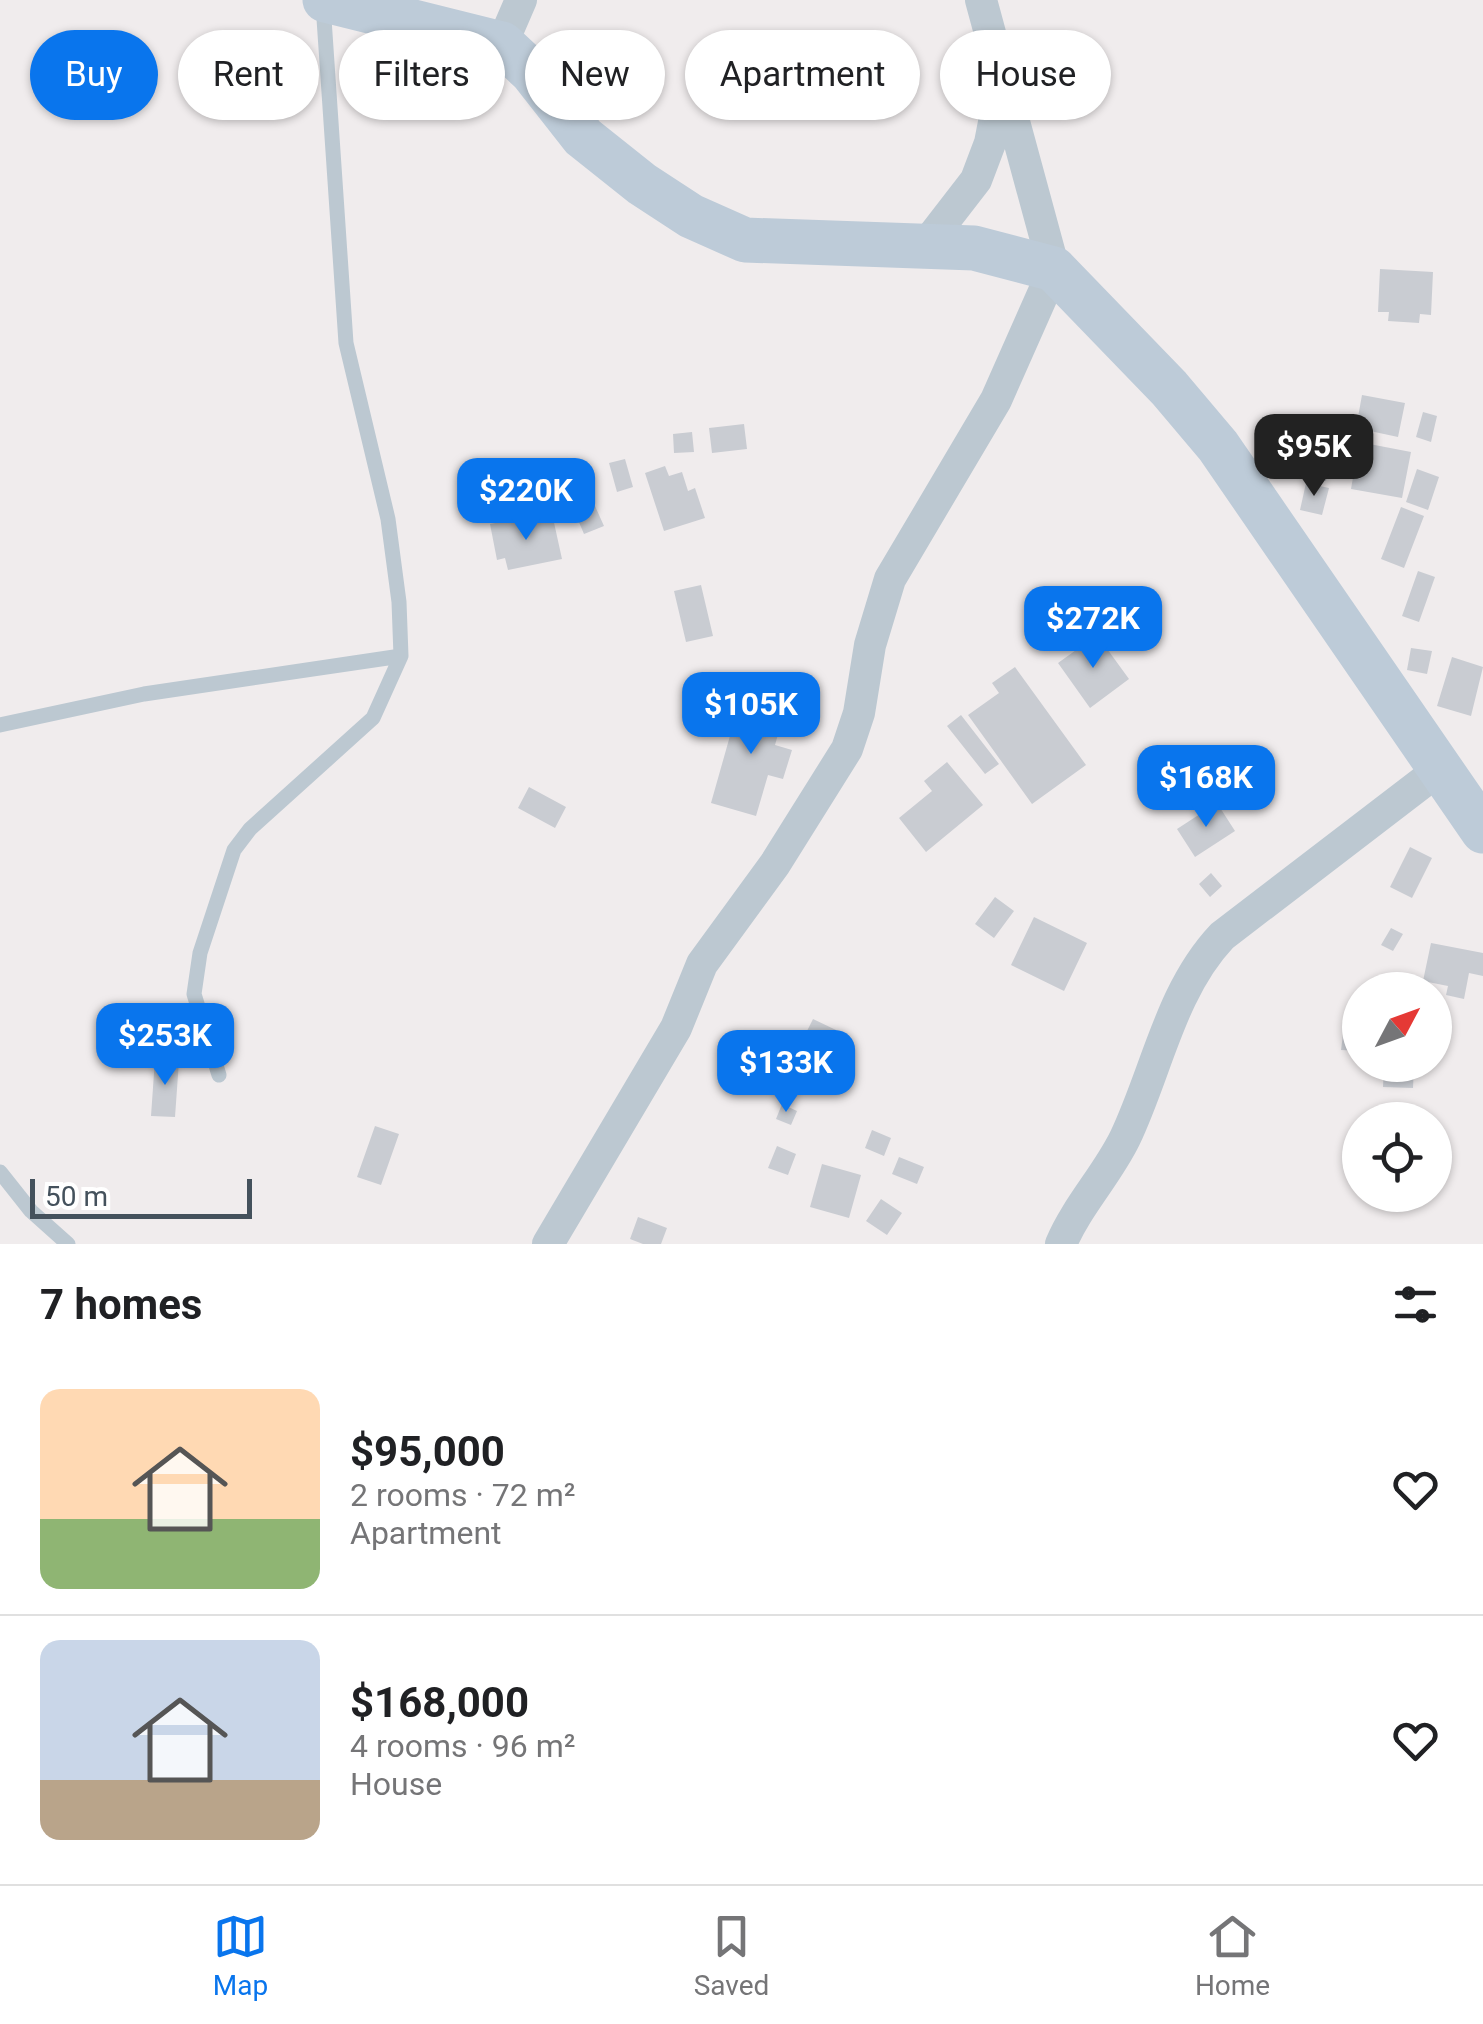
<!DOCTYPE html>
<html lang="en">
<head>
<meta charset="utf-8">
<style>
	:root { --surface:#fff; --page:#f6f6f6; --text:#202124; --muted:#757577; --line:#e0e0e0; --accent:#0975ed }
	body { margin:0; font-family:Roboto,sans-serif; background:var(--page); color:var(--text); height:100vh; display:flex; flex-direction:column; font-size:38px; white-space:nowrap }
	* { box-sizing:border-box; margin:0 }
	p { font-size:32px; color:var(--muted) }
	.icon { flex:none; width:55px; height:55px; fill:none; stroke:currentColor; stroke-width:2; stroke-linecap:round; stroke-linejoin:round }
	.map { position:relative; height:1244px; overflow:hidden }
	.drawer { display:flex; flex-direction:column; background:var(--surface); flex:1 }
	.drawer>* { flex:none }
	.banner { position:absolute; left:30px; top:30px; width:1425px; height:90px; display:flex; gap:20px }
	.needle { width:65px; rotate:49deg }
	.controls { position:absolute; left:1342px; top:972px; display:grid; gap:20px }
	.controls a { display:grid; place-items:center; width:110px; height:110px; border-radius:50%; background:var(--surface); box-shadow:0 2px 8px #0004; font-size:50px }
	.scale { position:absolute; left:30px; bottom:25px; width:222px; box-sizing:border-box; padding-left:10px; border:5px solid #44515c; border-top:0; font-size:28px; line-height:35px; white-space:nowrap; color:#44515c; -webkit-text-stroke:8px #fff; paint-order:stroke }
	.price { position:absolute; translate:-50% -85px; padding:0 22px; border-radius:20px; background:var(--accent); color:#fff; font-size:32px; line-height:65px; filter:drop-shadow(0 2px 5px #0008) }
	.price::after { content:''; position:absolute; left:50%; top:60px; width:30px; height:22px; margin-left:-15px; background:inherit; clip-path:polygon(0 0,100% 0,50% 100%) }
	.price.selected { background:#222; color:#fff }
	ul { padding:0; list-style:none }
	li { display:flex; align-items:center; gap:30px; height:250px; padding:0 40px }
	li+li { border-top:2px solid var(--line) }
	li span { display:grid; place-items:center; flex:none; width:280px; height:200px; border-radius:20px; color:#555 }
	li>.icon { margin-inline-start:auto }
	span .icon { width:120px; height:120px; fill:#fffc; stroke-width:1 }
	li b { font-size:42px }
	h2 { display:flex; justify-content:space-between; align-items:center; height:120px; padding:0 40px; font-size:42px }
	.pill { padding:0 35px; border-radius:45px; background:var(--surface); box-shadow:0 2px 8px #0004; font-size:35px; line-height:90px }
	.pill.selected { background:var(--accent); color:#fff }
	.tabs { display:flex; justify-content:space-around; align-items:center; height:140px; border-top:2px solid var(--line); background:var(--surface); font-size:28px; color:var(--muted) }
	.tabs a { display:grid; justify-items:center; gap:5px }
	.tabs .selected { color:var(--accent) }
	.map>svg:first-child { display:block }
	.building { fill:#c9ccd2 }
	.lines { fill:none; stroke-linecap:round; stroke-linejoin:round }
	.lane { stroke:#bcc8d1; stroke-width:15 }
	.street { stroke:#bcc8d1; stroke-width:32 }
	.secondary { stroke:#bdcbd8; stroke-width:45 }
</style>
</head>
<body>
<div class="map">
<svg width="1483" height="1244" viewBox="0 0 1483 1244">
	<rect width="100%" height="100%" fill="#f0eced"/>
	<path class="building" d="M1380 269 1433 272 1431 315 1420 314 1419 323 1388 321 1389 312H1378Z
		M1362 395 1405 403 1398 437 1356 428Z
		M1423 412 1437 416 1431 442 1416 437Z
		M744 424 747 449 712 453 709 428Z
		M692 432 694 452 674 453 673 434Z
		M1316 437 1335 441 1326 481 1306 476Z
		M1359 442 1411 452 1402 498 1351 489Z
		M565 459 569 483 549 486 546 462Z
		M625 459 633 487 617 492 609 463Z
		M665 466 669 476 682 472 688 491 695 488 705 518 664 531 645 473Z
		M1417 469 1439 477 1428 510 1406 502Z
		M1306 483 1329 488 1322 515 1300 510Z
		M586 486 604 526 584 534 567 494Z
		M1401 507 1424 516 1404 568 1381 559Z
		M521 518 522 524 553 518 562 559 508 570 505 558 497 560 490 524Z
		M1418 571 1435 577 1419 622 1402 616Z
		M701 585 713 636 686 642 674 591Z
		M1097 635 1129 679 1090 708 1058 663Z
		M1411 648 1432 651 1427 674 1407 670Z
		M1452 657 1483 667 1471 716 1437 706Z
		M1015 667 1086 765 1032 804 968 715 999 693 992 683Z
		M741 697 785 710 775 745 792 750 783 779 768 775 756 816 711 803Z
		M704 711 707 728 691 731 688 714Z
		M961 715 999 764 985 774 947 726Z
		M947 762 983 805 926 852 899 818 932 791 924 781Z
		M529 787 566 807 555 828 518 808Z
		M1217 803 1235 831 1195 857 1177 829Z
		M1410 847 1432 858 1412 898 1390 887Z
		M1211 873 1222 886 1210 897 1199 884Z
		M995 897 1014 911 994 938 975 924Z
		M1034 917 1087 943 1064 991 1011 965Z
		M1391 928 1403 934 1393 951 1381 945Z
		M1431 943 1483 953V976L1469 973 1464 999 1446 995 1448 986 1423 981Z
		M1350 1005 1360 1006V1051L1341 1050 1345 1019H1350Z
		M813 1019 836 1030 825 1052 802 1041Z
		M155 1059 179 1061 175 1117 151 1116Z
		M1384 1065H1414L1413 1088 1383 1087Z
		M782 1104 797 1111 791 1125 776 1119Z
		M375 1126 399 1134 381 1185 357 1177Z
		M872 1130 891 1138 884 1156 865 1148Z
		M777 1146 796 1154 788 1175 768 1168Z
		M899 1157 924 1167 917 1184 892 1174Z
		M822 1164 861 1175 849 1218 810 1207Z
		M881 1199 902 1213 887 1235 866 1221Z
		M638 1217 667 1228 661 1244H643L630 1239Z"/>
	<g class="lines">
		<path class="lane" d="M0 725 144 694 401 656
			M219 1075 194 994 200 953 234 850 250 829 373 718 401 656 399 602 388 519 346 343 323 4
			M0 1172 31 1211 68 1244"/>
		<path class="street" d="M502 44 521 0
			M925 246 976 180 990 143 1001 86
			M548 1244 676 1028 702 964 775 864 847 749 859 713 870 645 890 579 996 400 1054 269 981 0
			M1061 1244C1077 1206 1107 1175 1125 1138 1157 1071 1170 991 1222 936L1440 769"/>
		<path class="secondary" d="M325 0 502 44 532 72 583 137 642 184 691 216 745 240 974 248 1054 269 1169 388 1218 446 1483 831"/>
	</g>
</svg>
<div class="controls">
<a><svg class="needle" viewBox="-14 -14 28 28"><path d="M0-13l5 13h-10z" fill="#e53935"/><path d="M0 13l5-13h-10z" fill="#757577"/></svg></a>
<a><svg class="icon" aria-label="locate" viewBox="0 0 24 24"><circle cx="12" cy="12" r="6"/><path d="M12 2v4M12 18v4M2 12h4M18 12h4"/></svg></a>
</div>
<div class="scale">50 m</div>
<b class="price selected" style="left:1314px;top:499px">$95K</b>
<b class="price" style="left:526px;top:543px">$220K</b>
<b class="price" style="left:1093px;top:671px">$272K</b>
<b class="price" style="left:751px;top:757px">$105K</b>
<b class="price" style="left:1206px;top:830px">$168K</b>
<b class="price" style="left:165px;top:1088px">$253K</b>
<b class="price" style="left:786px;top:1115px">$133K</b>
<div class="banner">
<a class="pill selected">Buy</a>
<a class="pill">Rent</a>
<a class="pill">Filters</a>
<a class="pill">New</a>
<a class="pill">Apartment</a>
<a class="pill">House</a>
</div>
</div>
<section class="drawer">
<h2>7 homes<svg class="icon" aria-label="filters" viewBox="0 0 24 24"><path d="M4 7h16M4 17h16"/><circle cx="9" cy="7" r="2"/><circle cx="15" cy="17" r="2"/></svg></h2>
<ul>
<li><span style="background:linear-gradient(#ffd9b3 65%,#8fb573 0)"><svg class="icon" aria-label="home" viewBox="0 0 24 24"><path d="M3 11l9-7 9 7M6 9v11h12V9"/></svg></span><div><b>$95,000</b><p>2 rooms · 72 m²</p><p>Apartment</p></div><svg class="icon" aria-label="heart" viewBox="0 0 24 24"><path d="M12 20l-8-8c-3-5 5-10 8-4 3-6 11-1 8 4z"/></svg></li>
<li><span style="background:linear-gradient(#c9d6e8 70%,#b9a48a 0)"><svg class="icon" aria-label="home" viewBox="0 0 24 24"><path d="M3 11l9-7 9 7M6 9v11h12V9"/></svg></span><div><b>$168,000</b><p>4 rooms · 96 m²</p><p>House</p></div><svg class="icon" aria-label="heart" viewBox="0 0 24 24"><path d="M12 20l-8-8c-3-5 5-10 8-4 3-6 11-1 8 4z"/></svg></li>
</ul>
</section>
<nav class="tabs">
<a class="selected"><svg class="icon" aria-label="map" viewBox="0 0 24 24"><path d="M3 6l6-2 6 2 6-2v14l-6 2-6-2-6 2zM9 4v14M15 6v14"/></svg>Map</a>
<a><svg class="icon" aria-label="saved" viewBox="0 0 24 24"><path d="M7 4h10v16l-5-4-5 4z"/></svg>Saved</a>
<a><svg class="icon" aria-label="home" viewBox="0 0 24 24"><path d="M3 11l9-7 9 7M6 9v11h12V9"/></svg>Home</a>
</nav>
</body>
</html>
